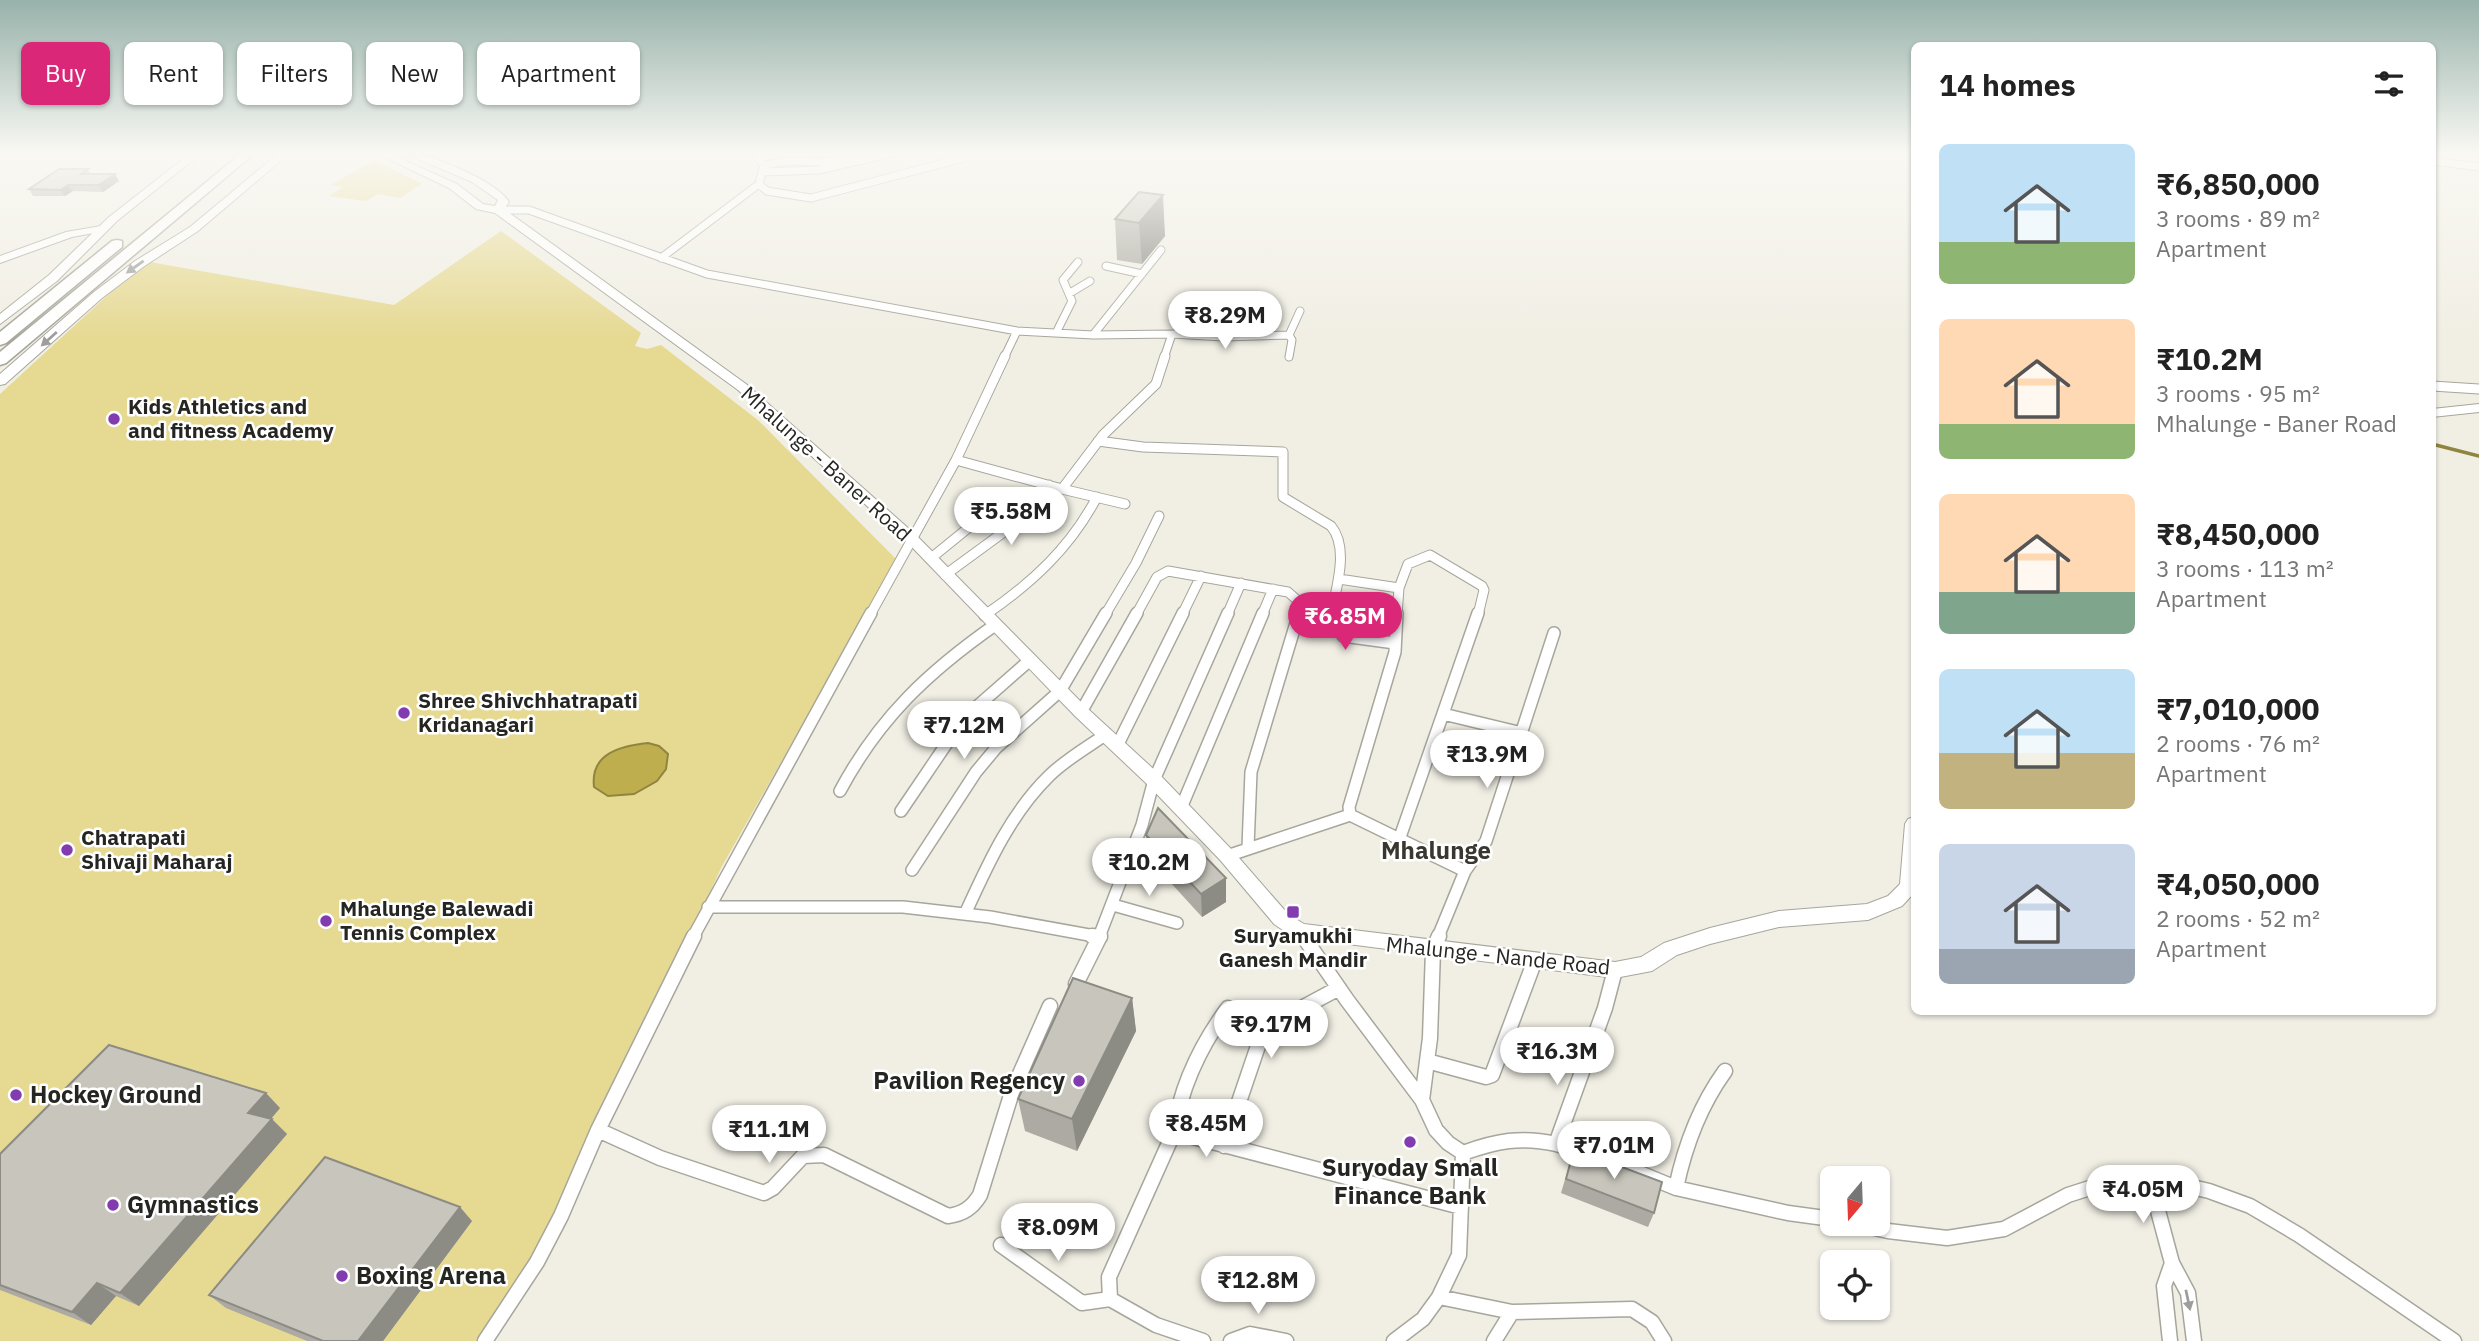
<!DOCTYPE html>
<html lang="en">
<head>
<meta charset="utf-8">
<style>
	:root { --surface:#fff; --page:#f6f6f6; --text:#222; --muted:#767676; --accent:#db2777 }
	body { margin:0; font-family:"IBM Plex Sans",sans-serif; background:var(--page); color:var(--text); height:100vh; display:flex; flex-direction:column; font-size:26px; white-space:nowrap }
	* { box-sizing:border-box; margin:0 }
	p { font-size:23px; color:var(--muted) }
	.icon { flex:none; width:38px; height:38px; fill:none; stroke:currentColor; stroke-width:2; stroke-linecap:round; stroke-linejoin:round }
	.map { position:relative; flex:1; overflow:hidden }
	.panel { position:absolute; left:1911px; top:42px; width:525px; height:973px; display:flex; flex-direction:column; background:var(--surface); border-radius:10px; box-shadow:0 2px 5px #0004 }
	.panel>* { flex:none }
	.top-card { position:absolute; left:21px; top:42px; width:665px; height:63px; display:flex; gap:14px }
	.needle { width:46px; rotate:199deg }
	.controls { position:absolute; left:1820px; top:1166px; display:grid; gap:14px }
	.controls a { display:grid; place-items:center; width:70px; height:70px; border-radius:10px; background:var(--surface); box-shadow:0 2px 5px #0004; font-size:35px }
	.price { position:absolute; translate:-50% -60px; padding:0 16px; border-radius:24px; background:#fff; color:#222; font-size:23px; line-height:46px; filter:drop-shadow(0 2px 4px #0008) }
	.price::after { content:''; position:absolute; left:50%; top:42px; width:21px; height:16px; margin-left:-10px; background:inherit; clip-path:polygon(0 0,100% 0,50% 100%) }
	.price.on { background:var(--accent); color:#fff }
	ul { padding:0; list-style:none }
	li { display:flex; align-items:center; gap:21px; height:175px; padding:0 28px }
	li span { display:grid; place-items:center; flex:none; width:196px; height:140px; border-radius:10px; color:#555 }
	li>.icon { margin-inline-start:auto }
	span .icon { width:84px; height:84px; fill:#fffc; stroke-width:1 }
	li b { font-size:30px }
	h2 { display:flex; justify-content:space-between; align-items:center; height:84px; padding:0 28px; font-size:30px }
	.pill { padding:0 24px; border-radius:10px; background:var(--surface); box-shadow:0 2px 5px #0004; font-size:24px; line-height:63px }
	.pill.on { background:var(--accent); color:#fff }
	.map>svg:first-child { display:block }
	.green { fill:#e6d992 }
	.water { fill:#beae4e; stroke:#908540; stroke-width:2 }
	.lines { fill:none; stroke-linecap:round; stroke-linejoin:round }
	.stream { stroke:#908540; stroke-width:3.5 }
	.street-far3-casing { stroke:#a7a69c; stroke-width:9 }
	.street-far2-casing { stroke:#a7a69c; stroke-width:11 }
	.street-far1-casing { stroke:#a7a69c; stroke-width:14 }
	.street-casing { stroke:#a7a69c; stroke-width:17 }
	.secondary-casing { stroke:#a7a69c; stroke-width:2 }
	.primary-casing { stroke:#a7a69c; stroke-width:2 }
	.highway-casing { stroke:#a7a69c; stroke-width:3 }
	.street-far3 { stroke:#fff; stroke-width:7 }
	.street-far2 { stroke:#fff; stroke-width:9 }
	.street-far1 { stroke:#fff; stroke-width:11 }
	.street { stroke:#fff; stroke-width:14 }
	.secondary { fill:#fff; fill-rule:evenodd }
	.primary { fill:#fff; fill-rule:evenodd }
	.highway { fill:#fff; fill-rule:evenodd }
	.wall { fill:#acaaa2 }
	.shaded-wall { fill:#8c8b84 }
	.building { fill:#c8c6bc; stroke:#8c8b84; stroke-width:2 }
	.oneway { fill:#9d9d9b }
	.poi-dot { fill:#823caf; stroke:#fff; stroke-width:2.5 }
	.labels { text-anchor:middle; stroke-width:5; stroke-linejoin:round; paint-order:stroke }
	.poi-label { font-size:21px; font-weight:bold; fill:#252521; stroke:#fff; text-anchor:start }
	.street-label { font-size:21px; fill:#252521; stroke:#fff }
	.quarter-label { font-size:24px; font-weight:bold; fill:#39372f; stroke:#fff }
	.near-poi-label { font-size:24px; font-weight:bold; fill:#252521; stroke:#fff; text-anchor:start }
</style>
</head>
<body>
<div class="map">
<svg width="2479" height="1341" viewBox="0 0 2479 1341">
	<rect width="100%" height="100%" fill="#f1efe4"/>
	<path class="green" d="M374 160 422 184 400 198 378 194 366 201 329 196 343 187 331 185Z
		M501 231 641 333 635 346 647 349 661 345 759 421 896 559 721 868 555 1233 541 1257 477 1341H0V394L123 281 150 262 394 305Z"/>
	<path class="water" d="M648 743 659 746 668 754 666 769 657 781 634 794 608 796 594 787C590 753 621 746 648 743Z"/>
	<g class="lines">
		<path class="stream" d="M2432 444 2479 456"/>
		<defs>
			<path id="street-far3" d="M2432 161 2479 167
				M764 165 789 161 826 162 869 152
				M762 172 819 170 897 152
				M759 184 767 191 811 198 986 152
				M498 210H529L707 274 1017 331 1004 358
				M661 258 759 184 764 165 757 157 763 152
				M1106 266 1142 274
				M1070 293 1090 281
				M1017 331 1093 335 1161 250
				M1056 333 1072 301 1063 280 1078 262
				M1172 334 1223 337 1289 335 1292 340 1289 357
				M1093 335 1172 334 1164 358
				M1289 335 1300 311"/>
			<path id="street-far2" d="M2432 386 2479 389
				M1098 441 1143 447 1283 452V497L1331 526C1347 545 1339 578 1334 601L1324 606 1300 607
				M956 460 1062 489 1103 435 1156 384 1165 356
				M1062 489 1125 504
				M930 559 994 507
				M945 575 1012 526 1049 485
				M1339 579 1399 588 1408 564 1430 555 1482 586 1484 590 1478 615
				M1331 605 1348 615
				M870 615 956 460 1005 356
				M985 615C1032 583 1070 548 1097 497
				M1105 615 1136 563 1159 516
				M1136 615 1157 577 1168 571 1288 592 1297 600 1299 615
				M1182 615 1201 576
				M1227 615 1241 583
				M1262 615 1273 589
				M1397 615 1399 588"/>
			<path id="street-far1" d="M1348 613 1343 636 1395 643
				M1397 613 1395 652 1349 807 1350 815 1465 871
				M985 615 988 613
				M1081 712 1137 613
				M1443 714 1522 733
				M1117 746 1183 613
				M840 791C879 718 928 672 995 625
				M1181 808 1263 613
				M901 811 964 718 1030 660
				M1399 840 1478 613
				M1248 847 1251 772 1299 613
				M1227 856 1350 815
				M912 870 976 772 996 748 1060 691 1106 613
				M1113 905 1177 923
				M708 907H903L990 917 1100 937
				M965 914C987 866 1010 814 1049 776 1065 760 1086 748 1105 735
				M1300 931 1304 937
				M693 937 871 613
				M1099 937 1142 825 1154 780 1228 613
				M1438 937 1465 871 1486 841 1554 633"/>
			<path id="street" d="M1092 936 1100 937
				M1303 936 1347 1000 1422 1100 1436 1130 1448 1143 1463 1153
				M1076 984 1100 936
				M1427 1061 1486 1077 1492 1075 1535 960
				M1725 1071C1699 1107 1685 1145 1676 1188L1788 1213 1832 1219
				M1422 1100 1430 1038 1433 950 1439 936
				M598 1130 660 1158 764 1193 773 1188 803 1156 824 1155 948 1216C963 1214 972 1208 980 1195L1012 1092 1050 1006
				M1174 1132C1181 1085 1200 1046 1228 1008
				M1556 1144 1596 1155 1676 1188
				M1224 1146 1259 1043 1287 1016 1339 988
				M1463 1153C1496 1141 1521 1136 1556 1144L1605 1008 1615 970
				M2149 1177 2172 1263 2188 1293 2194 1341
				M1853 1223 1888 1231 1947 1238 2004 1229 2068 1195 2127 1176 2149 1177 2209 1191 2250 1206 2299 1235 2454 1341
				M1001 1245 1082 1303 1110 1299
				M1439 1297 1512 1312 1632 1309 1652 1322 1664 1341
				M485 1341 537 1262 561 1216 598 1130 694 936
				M1203 1341 1156 1325 1110 1299 1109 1277 1174 1132 1461 1207
				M1231 1341 1250 1334 1286 1341
				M1394 1341 1423 1319 1439 1297 1459 1255 1463 1153
				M1494 1341 1512 1312
				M2170 1341 2164 1286 2172 1263"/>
			<path id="secondary" d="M374 152H386L457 184 483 204 495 206 498 200 472 182 402 152C424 150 499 182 509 202L504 209 746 384 917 536 1087 708 1160 775 1233 851 1288 914 1304 924 1615 962 1641 957 1664 943 1710 928 1779 911 1867 904 1888 896 1900 884 1905 824 1908 819 1914 817V893L1902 906 1868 920 1779 927 1710 944 1677 955 1652 971 1615 978 1293 937 1274 924 1221 861 1148 785 1075 716 907 542 738 390 495 213 476 209 449 188Z
				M101 226 105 227V231L72 237 0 263V256L66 232Z
				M2479 404V412L2432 417V409Z"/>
			<path id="primary" d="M192 152H203L117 221 57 281 0 324V314L49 275 109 217Z
				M280 152H291L198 231 143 267 102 298 5 384 0 385V374L94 292 135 261 190 227Z"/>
			<path id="highway" d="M243 152H256L6 363 0 365V352Z
				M117 240 122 241V247L6 343 0 345V332L112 241Z"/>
		</defs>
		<use href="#street-far3" class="street-far3-casing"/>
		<use href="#street-far2" class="street-far2-casing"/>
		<use href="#street-far1" class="street-far1-casing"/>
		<use href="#street" class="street-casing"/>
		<use href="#secondary" class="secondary-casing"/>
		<use href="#primary" class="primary-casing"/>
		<use href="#highway" class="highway-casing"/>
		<use href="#street-far3" class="street-far3"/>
		<use href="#street-far2" class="street-far2"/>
		<use href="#street-far1" class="street-far1"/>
		<use href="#street" class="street"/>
		<use href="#secondary" class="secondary"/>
		<use href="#primary" class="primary"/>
		<use href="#highway" class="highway"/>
	</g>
	<path class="wall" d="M88 169 90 174 119 181 103 192 73 191 65 196H33L29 189Z
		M1139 192 1165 236 1142 264 1117 260 1115 219Z
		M1146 835 1226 878V902L1202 917 1148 858Z
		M1132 998 1136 1031 1077 1151 1025 1131 1018 1099Z
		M280 1108 271 1119 287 1134 139 1306 116 1296 91 1325 0 1290V1154Z
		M1574 1149 1654 1213 1648 1227 1561 1193Z
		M472 1221 383 1341H307L226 1308 209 1295Z"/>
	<path class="shaded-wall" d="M115 174 119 181 103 192 99 185Z
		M68 185 73 191 65 196 61 190Z
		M1163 195 1165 236 1142 264 1139 223Z
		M1226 878V902L1202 917 1201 894Z
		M1132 998 1136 1031 1077 1151 1072 1119Z
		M266 1093 280 1108 263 1128 248 1113Z
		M272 1119 287 1134 139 1306 120 1293Z
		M460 1207 472 1221 383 1341H358Z
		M97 1283 116 1296 91 1325 72 1312Z"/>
	<path class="building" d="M59 169H88L81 174H115L99 185H68L61 190 29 189Z
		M1139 192 1163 195 1139 223 1115 219Z
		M1158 808 1226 878 1201 894 1146 835Z
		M1073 978 1132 998 1072 1119 1018 1099Z
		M109 1045 266 1093 248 1113 272 1119 120 1293 97 1283 72 1312 0 1285V1154Z
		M1574 1149 1662 1182 1654 1213 1566 1179Z
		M325 1157 460 1207 358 1341H323L209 1295Z"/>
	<defs><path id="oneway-solid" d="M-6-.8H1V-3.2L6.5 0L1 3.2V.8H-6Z" transform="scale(1.75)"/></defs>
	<g class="oneway">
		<use href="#oneway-solid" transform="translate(135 267) rotate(145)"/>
		<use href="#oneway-solid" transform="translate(49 339) rotate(138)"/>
		<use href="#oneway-solid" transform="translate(2188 1300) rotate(78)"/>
	</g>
	<linearGradient id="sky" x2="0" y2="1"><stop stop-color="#97b2aa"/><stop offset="0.45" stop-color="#f9f8f3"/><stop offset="1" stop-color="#f9f8f3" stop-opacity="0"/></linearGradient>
	<rect width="2479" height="339" fill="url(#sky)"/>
	<g class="poi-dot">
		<circle cx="114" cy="419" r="7"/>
		<circle cx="404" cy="713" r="7"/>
		<circle cx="67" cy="850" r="7"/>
		<rect x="1286" y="905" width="14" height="14" rx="3.5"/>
		<circle cx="326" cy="921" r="7"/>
		<circle cx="1079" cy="1081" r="7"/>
		<circle cx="16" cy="1095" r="7"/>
		<circle cx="1410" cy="1142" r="7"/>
		<circle cx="113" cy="1205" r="7"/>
		<circle cx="342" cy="1276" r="7"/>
	</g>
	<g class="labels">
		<g class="poi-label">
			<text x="128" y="414">Kids Athletics and<tspan x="128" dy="24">and fitness Academy</tspan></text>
			<text x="418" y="708">Shree Shivchhatrapati<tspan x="418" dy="24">Kridanagari</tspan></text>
			<text x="81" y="845">Chatrapati<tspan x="81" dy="24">Shivaji Maharaj</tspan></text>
			<text x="340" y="916">Mhalunge Balewadi<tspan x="340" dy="24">Tennis Complex</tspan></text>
			<text x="1293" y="943" text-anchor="middle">Suryamukhi<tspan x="1293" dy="24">Ganesh Mandir</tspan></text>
		</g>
		<g class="street-label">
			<text transform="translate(826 464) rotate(42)" y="7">Mhalunge - Baner Road</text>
			<text transform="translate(1498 956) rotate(6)" y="7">Mhalunge - Nande Road</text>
		</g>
		<g class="quarter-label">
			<text x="1436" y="859">Mhalunge</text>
		</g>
		<g class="near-poi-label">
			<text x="1065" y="1089" text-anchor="end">Pavilion Regency</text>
			<text x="30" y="1103">Hockey Ground</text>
			<text x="1410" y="1176" text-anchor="middle">Suryoday Small<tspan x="1410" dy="28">Finance Bank</tspan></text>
			<text x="127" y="1213">Gymnastics</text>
			<text x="356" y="1284">Boxing Arena</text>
		</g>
	</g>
</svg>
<div class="controls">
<a><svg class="needle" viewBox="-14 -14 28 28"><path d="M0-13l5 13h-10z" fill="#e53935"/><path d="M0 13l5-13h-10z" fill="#767676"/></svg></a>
<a><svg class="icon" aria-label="locate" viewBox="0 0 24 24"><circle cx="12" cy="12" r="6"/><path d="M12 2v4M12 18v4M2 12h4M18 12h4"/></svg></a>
</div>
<b class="price" style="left:1225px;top:351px">₹8.29M</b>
<b class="price" style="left:1011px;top:547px">₹5.58M</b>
<b class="price on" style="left:1345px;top:652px">₹6.85M</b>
<b class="price" style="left:964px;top:761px">₹7.12M</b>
<b class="price" style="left:1487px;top:790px">₹13.9M</b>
<b class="price" style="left:1149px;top:898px">₹10.2M</b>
<b class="price" style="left:1271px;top:1060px">₹9.17M</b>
<b class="price" style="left:1557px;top:1087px">₹16.3M</b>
<b class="price" style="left:1206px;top:1159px">₹8.45M</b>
<b class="price" style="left:769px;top:1165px">₹11.1M</b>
<b class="price" style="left:1614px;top:1181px">₹7.01M</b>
<b class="price" style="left:2143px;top:1225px">₹4.05M</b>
<b class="price" style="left:1058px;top:1263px">₹8.09M</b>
<b class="price" style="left:1258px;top:1316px">₹12.8M</b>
<div class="top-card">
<a class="pill on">Buy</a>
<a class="pill">Rent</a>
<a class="pill">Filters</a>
<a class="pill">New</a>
<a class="pill">Apartment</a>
</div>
<section class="panel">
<h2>14 homes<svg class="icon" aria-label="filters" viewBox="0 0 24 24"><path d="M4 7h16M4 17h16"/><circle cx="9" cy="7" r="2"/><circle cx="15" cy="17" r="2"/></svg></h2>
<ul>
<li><span style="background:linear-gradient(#bfe0f5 70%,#8fb573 0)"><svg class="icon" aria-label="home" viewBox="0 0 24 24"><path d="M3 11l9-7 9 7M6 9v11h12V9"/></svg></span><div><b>₹6,850,000</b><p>3 rooms · 89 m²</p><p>Apartment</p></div></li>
<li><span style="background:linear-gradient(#ffd9b3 75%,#8fb573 0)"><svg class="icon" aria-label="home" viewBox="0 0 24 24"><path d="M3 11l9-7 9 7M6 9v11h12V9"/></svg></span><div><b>₹10.2M</b><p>3 rooms · 95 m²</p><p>Mhalunge - Baner Road</p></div></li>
<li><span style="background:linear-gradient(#ffd9b3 70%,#7fa58c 0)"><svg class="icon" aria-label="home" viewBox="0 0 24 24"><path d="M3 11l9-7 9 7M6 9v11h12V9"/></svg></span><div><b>₹8,450,000</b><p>3 rooms · 113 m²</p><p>Apartment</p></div></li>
<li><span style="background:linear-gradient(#bfe0f5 60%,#c2b280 0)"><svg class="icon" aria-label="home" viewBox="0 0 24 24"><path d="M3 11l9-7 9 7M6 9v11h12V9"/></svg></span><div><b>₹7,010,000</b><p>2 rooms · 76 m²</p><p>Apartment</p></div></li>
<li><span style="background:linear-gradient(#c9d6e8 75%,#9aa5b1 0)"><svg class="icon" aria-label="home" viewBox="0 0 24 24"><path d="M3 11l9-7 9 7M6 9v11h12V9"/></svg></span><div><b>₹4,050,000</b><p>2 rooms · 52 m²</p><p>Apartment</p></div></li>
</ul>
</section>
</div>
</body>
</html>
